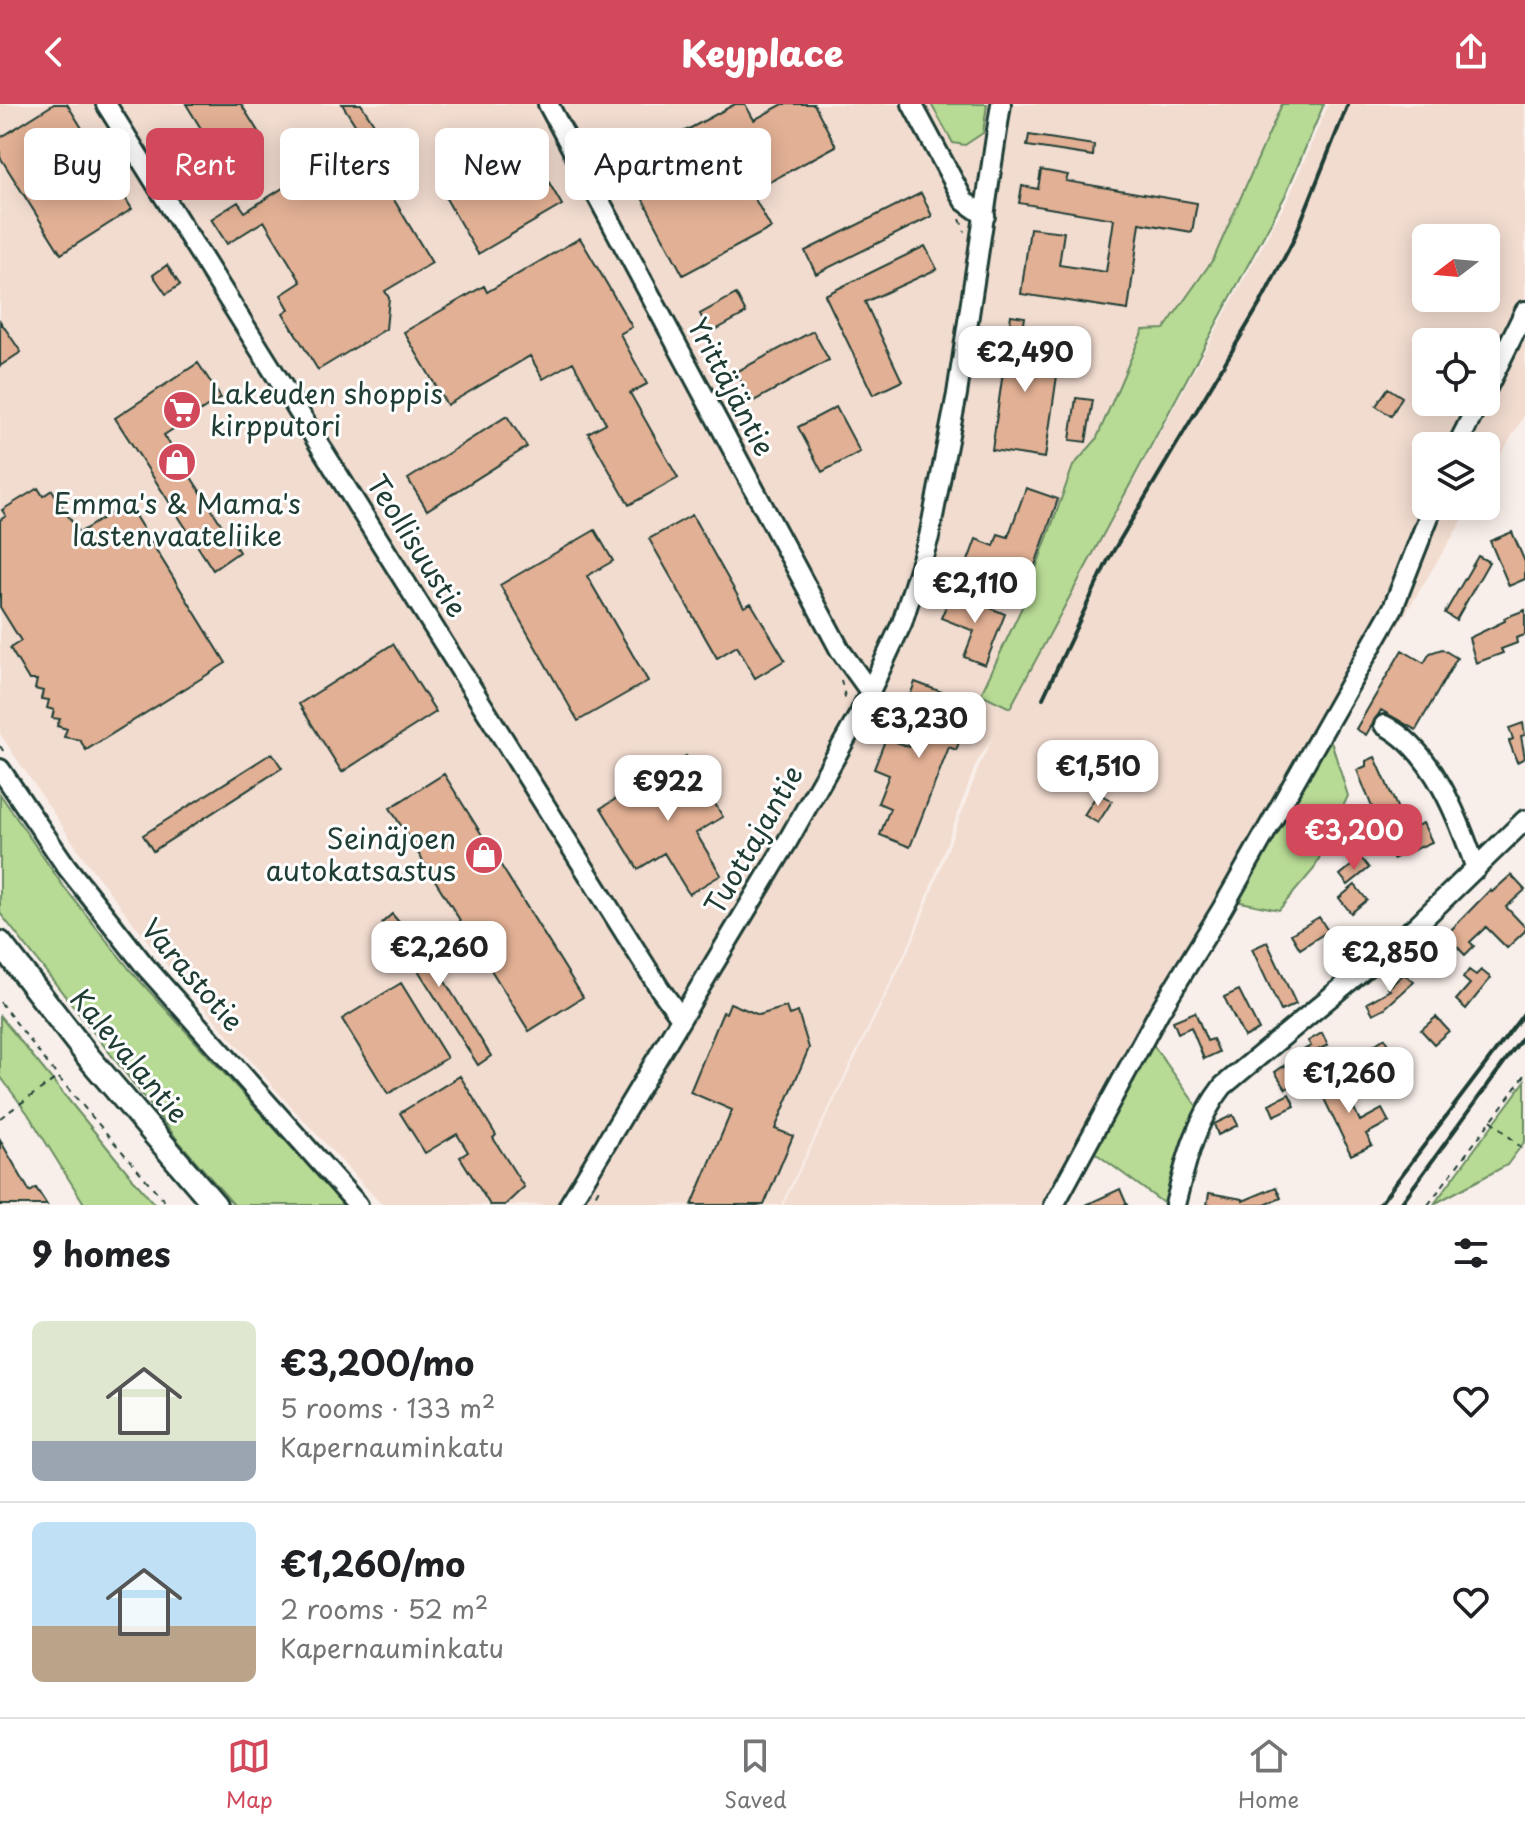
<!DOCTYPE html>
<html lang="en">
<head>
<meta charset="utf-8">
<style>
	:root { --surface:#fff; --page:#f6f6f6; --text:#202124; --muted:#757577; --line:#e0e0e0; --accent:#d1495b }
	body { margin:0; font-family:"Playpen Sans",sans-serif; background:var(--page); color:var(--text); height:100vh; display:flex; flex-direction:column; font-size:30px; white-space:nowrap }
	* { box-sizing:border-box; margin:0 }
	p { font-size:26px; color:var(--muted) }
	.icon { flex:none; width:44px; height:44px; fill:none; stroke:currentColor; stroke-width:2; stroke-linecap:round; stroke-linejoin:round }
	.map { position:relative; height:1101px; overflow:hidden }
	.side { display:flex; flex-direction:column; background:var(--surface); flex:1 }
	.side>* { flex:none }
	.top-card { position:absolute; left:24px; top:24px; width:800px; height:72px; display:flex; gap:16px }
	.needle { width:52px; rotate:254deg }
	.controls { position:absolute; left:1412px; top:120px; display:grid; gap:16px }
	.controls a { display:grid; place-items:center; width:88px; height:88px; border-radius:12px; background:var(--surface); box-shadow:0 4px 20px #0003; font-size:40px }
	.price { position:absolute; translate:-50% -68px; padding:0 18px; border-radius:16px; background:#fff; color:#222; font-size:26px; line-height:52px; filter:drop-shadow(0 2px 4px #0008) }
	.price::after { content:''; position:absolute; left:50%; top:48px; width:24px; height:18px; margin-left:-12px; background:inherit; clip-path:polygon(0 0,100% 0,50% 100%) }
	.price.active { background:var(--accent); color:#fff }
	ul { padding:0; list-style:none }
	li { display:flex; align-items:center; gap:24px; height:200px; padding:0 32px }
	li+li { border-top:2px solid var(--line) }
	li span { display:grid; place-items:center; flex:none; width:224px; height:160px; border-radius:12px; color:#555 }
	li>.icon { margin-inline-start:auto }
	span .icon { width:96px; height:96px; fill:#fffc; stroke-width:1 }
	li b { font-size:34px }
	h2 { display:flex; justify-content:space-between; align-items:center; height:96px; padding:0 32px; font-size:34px }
	.tag { padding:0 28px; border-radius:12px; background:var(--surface); box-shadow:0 4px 20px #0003; font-size:28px; line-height:72px }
	.tag.active { background:var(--accent); color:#fff }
	header { display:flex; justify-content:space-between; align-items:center; height:104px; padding:0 32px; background:var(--accent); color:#fff; font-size:36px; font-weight:800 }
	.tab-bar { display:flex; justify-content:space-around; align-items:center; height:112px; border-top:2px solid var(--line); background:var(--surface); font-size:22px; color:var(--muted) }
	.tab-bar a { display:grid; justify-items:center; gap:4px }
	.tab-bar .active { color:var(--accent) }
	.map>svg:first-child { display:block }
	.built { fill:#f2dcd0; fill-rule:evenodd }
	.green { fill:#b7da94; stroke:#6b8c64; stroke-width:2 }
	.building { fill:#e2b094; stroke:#1f3d34; stroke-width:2 }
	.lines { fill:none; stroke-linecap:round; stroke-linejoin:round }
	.minor-casing { stroke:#1f3d34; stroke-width:24 }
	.major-casing { stroke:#1f3d34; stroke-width:28 }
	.path { stroke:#1f3d34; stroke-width:2; stroke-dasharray:6 6; stroke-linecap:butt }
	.minor { stroke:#fff; stroke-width:18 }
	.major { stroke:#fff; stroke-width:22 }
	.rail { stroke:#1f3d34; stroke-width:4 }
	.labels { text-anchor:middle; stroke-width:6; stroke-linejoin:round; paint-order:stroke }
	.street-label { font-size:28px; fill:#1f3d34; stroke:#fff }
	.poi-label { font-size:28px; fill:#1f3d34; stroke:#fff; text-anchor:start }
</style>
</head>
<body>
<header><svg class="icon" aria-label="back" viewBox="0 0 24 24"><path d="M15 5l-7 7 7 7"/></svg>Keyplace<svg class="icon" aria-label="share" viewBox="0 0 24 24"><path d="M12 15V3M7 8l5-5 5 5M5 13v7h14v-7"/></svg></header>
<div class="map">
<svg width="1525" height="1101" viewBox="0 0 1525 1101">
	<rect width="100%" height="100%" fill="#f9efea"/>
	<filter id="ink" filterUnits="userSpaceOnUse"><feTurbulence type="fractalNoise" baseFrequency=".0125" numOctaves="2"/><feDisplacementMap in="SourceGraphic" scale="16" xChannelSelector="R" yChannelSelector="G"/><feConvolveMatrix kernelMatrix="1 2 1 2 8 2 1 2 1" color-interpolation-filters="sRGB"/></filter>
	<g filter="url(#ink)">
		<path class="built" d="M0 0H1324L1285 92 1106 427 1289 93 1328 0H1525V310L1486 376V342H1426V402H1471L1231 796 1056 1101H783L913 837 980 660 995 629 976 660 911 836 781 1101H382L283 994 159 852 85 756 0 630ZM1426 134H1486V194H1426ZM1426 238H1486V298H1426Z"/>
		<path class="green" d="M931 0H987L983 29 965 41 953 39Z
			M1282 0H1324L1285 92 1010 604 981 590 1022 503 1073 362 1096 336 1143 226 1164 225 1214 154Z
			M1330 634 1348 692 1314 765 1279 806 1231 796Z
			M0 690 61 779 131 867 344 1101H234L181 1040 0 809Z
			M0 912 133 1075 155 1101H85L28 1010 0 972Z
			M1147 932 1198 1004 1187 1032 1170 1101H1166L1087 1043Z
			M1525 977V1037L1507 1061 1434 1100Z"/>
		<path class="building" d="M54 0H67L132 105 61 150 0 53V34Z
			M186 0H241L259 29 219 54Z
			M342 0H361L377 25 369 30 378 44 367 51 432 159 385 187 389 194 386 225 318 266 283 209 289 205 281 191 301 178 264 117 227 140 211 115 238 98 245 108 363 33Z
			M735 0H745L754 16 783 0H814L836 42 751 88 771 124 683 171 624 60Z
			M519 27 562 101 478 150 440 84 447 80 442 72Z
			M1029 31 1094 41 1093 52 1027 42Z
			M1041 66 1068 71 1066 77 1197 99 1192 128 1140 119 1128 206 1021 190 1030 124 1064 128 1059 161 1106 168 1114 115 1019 99 1022 82 1038 85Z
			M921 89 932 112 816 170 805 147Z
			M580 134 632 223 620 230 647 280 630 289 678 374 629 401 588 329 606 319 573 258 543 275 530 252 447 301 404 228 484 182 487 188Z
			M925 142 937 165 865 198 902 277 873 291 825 191Z
			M167 161 180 181 166 190 153 171Z
			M736 190 746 209 710 229 700 210Z
			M1011 211 1025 213 1023 225 1047 228 1043 255 1059 258 1045 354 992 346Z
			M0 217 21 248 0 262Z
			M813 227 829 256 752 298 736 268Z
			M198 259 221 294 164 331 239 448 213 466 115 314Z
			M1388 284 1402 293 1391 312 1376 302Z
			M1076 294 1093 296 1086 338 1070 336Z
			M836 303 860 348 822 368 798 323Z
			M507 312 527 343 427 406 408 375Z
			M38 384 43 392 52 386 79 429 127 399 226 559 86 646 80 636 64 633 67 625 57 622 60 615 52 614 54 606 47 604 49 596 41 595 43 587 35 585 37 576H29L10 544 21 537 0 503V416L6 412 2 406Z
			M1026 384 1058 395 1026 487 965 465 976 435 994 442 998 430 1008 433Z
			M692 411 744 503 751 499 785 556 755 574 737 542 717 554 649 435Z
			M595 426 613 457 587 472 648 577 578 617 500 481Z
			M1512 428 1525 458V475L1509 482 1490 437Z
			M1478 452 1489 458 1456 516 1445 509Z
			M952 488 1005 510 985 561 964 553 974 527 941 514Z
			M1525 506V531L1516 534 1517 539 1501 545 1503 549 1476 559 1469 534 1505 517 1504 514Z
			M393 540 436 608 342 668 299 600Z
			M1442 545 1457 554 1416 626 1381 606 1366 631 1356 625 1402 546 1424 559 1430 549Z
			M915 578 974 600 956 646 949 643 910 743 880 731 890 704 878 699 889 671 874 665 886 634 909 643 921 612 916 610 918 604 907 600Z
			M1523 619 1525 631 1521 632 1525 654 1517 658 1509 637 1513 635 1509 624Z
			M272 649 282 664 153 747 143 731Z
			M686 652 723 713 696 729 721 771 689 790 664 749 638 765 601 704Z
			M1375 653 1407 726 1423 719 1432 738 1393 755 1357 666 1366 662V657Z
			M444 670 583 893 529 927 390 704Z
			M1098 689 1112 697 1098 719 1084 711Z
			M1361 754 1369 764 1348 781 1340 771Z
			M1511 771 1525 786 1506 803 1525 823V827L1507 844 1486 823 1470 838 1474 842 1465 851 1446 831 1490 786 1492 788Z
			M1355 781 1367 796 1351 809 1339 794Z
			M392 810 431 855 491 952 478 961 418 866 382 819Z
			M1319 813 1328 827 1300 845 1291 830Z
			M1339 831 1353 849 1342 857 1328 839Z
			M1267 838 1296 900 1281 907 1252 845Z
			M1469 866 1476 871 1481 866 1491 874 1466 905 1456 896 1470 880 1463 874Z
			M1404 870 1414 878 1385 904 1373 910 1367 899 1390 886 1388 884Z
			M401 879 447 954 388 990 342 915Z
			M1239 886 1259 926 1244 933 1224 893Z
			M730 899 759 911 786 903 789 911 798 908 809 944 775 1025 793 1032 764 1101H692L732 1006 690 988 723 908 726 909Z
			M1195 908 1207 937 1213 935 1219 948 1204 955 1191 923 1178 929 1173 917Z
			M1436 913 1449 927 1434 940 1421 926Z
			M1322 929 1328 941 1314 948 1317 953 1299 962 1294 951 1311 942 1308 937Z
			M1385 934 1410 975 1388 988 1363 948Z
			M1285 961 1296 979 1286 985 1275 968Z
			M1337 968 1360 1017 1382 1005 1389 1018 1366 1030 1372 1041 1351 1051 1316 978Z
			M460 972 496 1031 493 1034 524 1083 505 1101H490L460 1053 468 1048 457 1030 425 1049 400 1009Z
			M1289 990 1295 1002 1274 1012 1269 1000Z
			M1233 1011 1238 1021 1218 1031 1214 1020Z
			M0 1036 30 1088 36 1084 47 1101H0Z
			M1276 1083 1281 1094 1265 1101H1207L1209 1089 1243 1095V1097Z
			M1120 1085 1127 1101H1086Z"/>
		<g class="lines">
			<defs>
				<path id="minor" d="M106 0 660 885 681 914
					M548 0 840 546 871 589
					M912 0 964 97 985 112
					M1486 286 1525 207
					M1457 342 1479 298
					M1384 621C1433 646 1459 715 1476 765
					M0 665 66 762 145 862 358 1101
					M569 1101 786 740 859 611 902 519 929 433 957 290 1001 0
					M1054 1101 1159 908 1222 805 1393 504 1433 402
					M1175 1101C1186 1057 1195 1018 1223 982L1416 822 1525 716"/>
				<path id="major" d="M0 839 90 955 215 1101"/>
			</defs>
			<use href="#minor" class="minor-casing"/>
			<use href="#major" class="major-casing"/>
			<path class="path" d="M960 115 965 128
				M841 576 846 597
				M0 642 4 648
				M0 898 58 973 168 1101
				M0 1014 58 973
				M1491 1016 1525 1047
				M590 1101 601 1081
				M1428 1101 1525 971"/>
			<use href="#minor" class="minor"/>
			<use href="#major" class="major"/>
			<path class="rail" d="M1043 594 1108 456 1261 198 1293 137 1348 0
				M1379 1101 1525 908
				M1400 1101 1525 930"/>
		</g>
	</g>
	<defs>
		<symbol id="supermarket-disc" viewBox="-11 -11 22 22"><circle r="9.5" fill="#d1495b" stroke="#fff"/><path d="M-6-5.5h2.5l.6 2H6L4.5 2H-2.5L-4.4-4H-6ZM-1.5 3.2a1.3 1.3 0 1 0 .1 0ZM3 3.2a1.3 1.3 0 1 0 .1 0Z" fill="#fff"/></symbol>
		<symbol id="shop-disc" viewBox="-11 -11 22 22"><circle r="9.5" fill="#d1495b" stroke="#fff"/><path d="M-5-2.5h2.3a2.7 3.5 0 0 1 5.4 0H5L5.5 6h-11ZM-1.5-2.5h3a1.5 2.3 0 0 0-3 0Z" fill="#fff"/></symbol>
	</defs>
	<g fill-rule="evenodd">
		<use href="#supermarket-disc" x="160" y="284" width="44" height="44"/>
		<use href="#shop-disc" x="155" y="336" width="44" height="44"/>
		<use href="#shop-disc" x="462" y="729" width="44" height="44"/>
	</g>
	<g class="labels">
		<g class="street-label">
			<text transform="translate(731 283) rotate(62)" y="10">Yrittäjäntie</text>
			<text transform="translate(417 442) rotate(58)" y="10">Teollisuustie</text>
			<text transform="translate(754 736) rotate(-60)" y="10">Tuottajantie</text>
			<text transform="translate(192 871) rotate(49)" y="10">Varastotie</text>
			<text transform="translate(129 952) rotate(50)" y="10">Kalevalantie</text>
		</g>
		<g class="poi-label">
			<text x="210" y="300">Lakeuden shoppis<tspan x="210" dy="32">kirpputori</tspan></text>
			<text x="177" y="410" text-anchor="middle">Emma's &amp; Mama's<tspan x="177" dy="32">lastenvaateliike</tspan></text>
			<text x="456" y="745" text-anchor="end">Seinäjoen<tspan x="456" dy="32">autokatsastus</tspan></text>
		</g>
	</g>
</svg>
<div class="controls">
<a><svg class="needle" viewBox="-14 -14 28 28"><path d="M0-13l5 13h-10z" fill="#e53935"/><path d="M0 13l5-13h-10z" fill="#757577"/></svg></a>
<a><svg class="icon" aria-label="locate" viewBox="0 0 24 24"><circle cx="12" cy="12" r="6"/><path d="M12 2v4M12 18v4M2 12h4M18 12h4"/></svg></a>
<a><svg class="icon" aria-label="layers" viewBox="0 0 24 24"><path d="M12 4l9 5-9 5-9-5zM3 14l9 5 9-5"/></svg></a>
</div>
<b class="price" style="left:1025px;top:290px">€2,490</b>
<b class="price" style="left:975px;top:521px">€2,110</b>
<b class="price" style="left:919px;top:656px">€3,230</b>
<b class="price" style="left:1098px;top:704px">€1,510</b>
<b class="price" style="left:668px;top:719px">€922</b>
<b class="price active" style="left:1354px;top:768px">€3,200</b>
<b class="price" style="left:439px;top:885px">€2,260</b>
<b class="price" style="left:1390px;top:890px">€2,850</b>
<b class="price" style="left:1349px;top:1011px">€1,260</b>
<div class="top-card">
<a class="tag">Buy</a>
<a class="tag active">Rent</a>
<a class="tag">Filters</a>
<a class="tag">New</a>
<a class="tag">Apartment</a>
</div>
</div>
<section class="side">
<h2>9 homes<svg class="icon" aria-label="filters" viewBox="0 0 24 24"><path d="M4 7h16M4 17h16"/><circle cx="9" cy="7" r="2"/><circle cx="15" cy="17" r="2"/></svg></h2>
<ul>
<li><span style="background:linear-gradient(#dfe7d0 75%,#9aa5b1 0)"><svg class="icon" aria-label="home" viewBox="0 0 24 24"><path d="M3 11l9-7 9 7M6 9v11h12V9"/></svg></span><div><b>€3,200/mo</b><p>5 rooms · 133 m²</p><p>Kapernauminkatu</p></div><svg class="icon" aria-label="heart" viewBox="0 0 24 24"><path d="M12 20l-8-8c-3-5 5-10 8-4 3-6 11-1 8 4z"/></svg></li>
<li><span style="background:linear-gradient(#bfe0f5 65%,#b9a48a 0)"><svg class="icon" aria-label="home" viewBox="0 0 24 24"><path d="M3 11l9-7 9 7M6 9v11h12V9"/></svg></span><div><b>€1,260/mo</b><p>2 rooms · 52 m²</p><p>Kapernauminkatu</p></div><svg class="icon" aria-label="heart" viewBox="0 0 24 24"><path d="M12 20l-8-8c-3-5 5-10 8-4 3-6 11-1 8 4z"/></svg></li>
</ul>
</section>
<nav class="tab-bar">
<a class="active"><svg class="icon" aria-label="map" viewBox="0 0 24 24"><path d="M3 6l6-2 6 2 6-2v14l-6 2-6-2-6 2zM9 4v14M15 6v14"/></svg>Map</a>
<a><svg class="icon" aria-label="saved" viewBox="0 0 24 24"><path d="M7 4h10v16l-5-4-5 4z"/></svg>Saved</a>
<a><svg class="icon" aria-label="home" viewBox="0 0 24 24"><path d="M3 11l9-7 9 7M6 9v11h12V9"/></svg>Home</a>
</nav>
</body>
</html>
